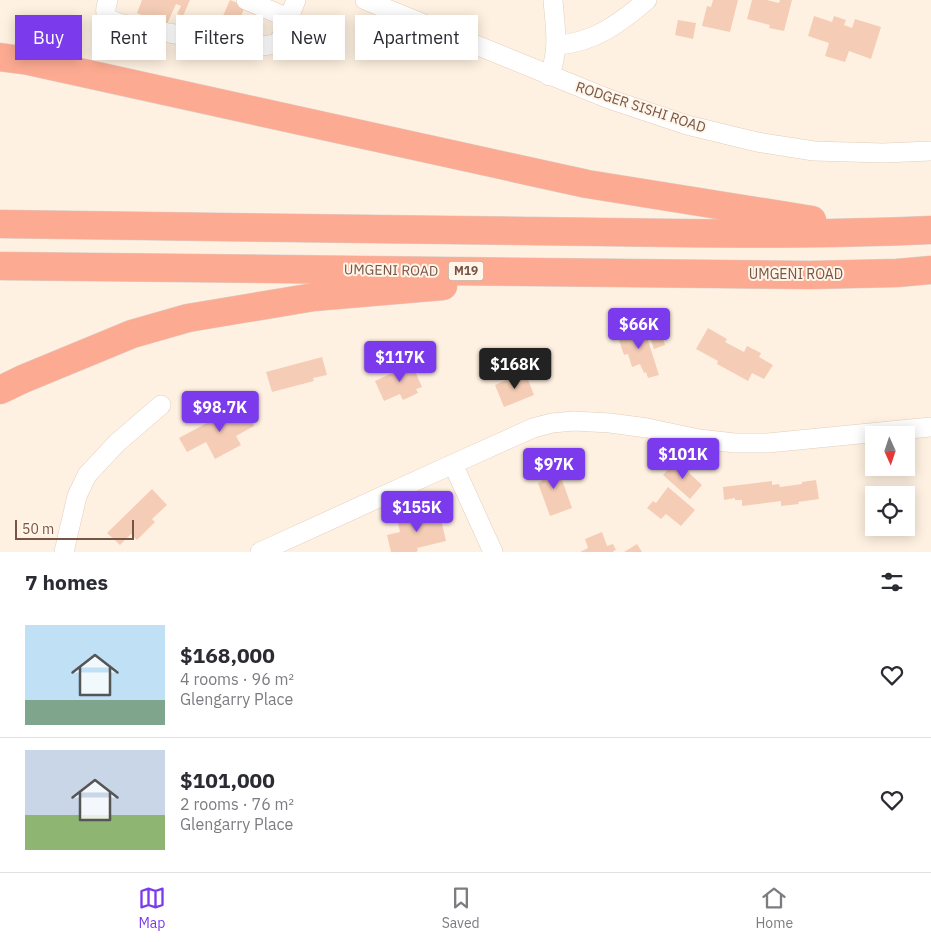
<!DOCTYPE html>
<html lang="en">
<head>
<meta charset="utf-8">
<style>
	:root { --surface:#fff; --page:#f7f7f7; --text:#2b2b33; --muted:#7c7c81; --line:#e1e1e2; --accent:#7c3aed }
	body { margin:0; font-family:"IBM Plex Sans",sans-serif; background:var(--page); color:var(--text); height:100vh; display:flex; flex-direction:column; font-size:19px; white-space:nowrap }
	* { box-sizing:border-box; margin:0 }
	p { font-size:16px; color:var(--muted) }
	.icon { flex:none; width:28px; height:28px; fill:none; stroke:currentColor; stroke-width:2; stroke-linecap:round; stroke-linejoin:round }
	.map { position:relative; height:552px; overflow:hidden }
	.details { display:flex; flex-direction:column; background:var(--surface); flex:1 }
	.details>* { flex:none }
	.top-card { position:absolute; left:15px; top:15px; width:500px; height:45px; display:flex; gap:10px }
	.needle { width:32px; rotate:177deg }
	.buttons { position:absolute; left:865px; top:426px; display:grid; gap:10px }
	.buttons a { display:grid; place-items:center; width:50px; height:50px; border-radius:0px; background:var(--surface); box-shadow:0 2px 12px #0003; font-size:25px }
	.scale { position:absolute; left:15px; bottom:12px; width:119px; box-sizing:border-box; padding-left:5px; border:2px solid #775546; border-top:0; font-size:14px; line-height:18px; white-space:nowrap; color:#775546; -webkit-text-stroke:4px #fff5e8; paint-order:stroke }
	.price { position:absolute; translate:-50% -42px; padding:0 11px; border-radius:5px; background:var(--accent); color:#fff; font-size:16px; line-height:32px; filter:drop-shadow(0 1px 2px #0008) }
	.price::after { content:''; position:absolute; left:50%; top:30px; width:15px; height:11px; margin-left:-8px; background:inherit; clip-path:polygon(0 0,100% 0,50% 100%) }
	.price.selected { background:#222; color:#fff }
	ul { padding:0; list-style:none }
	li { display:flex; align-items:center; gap:15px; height:125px; padding:0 25px }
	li+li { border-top:1px solid var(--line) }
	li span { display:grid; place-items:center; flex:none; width:140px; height:100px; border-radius:0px; color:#555 }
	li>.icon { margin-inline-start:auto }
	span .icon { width:60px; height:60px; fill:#fffc; stroke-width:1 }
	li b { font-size:21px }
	h2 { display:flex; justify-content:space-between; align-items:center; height:60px; padding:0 25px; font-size:21px }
	.tag { padding:0 18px; border-radius:0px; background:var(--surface); box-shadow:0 2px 12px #0003; font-size:18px; line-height:45px }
	.tag.selected { background:var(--accent); color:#fff }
	.tab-bar { display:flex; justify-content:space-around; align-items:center; height:70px; border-top:1px solid var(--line); background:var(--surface); font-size:14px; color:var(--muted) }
	.tab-bar a { display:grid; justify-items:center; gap:2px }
	.tab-bar .selected { color:var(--accent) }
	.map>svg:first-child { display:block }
	.building { fill:#f5cdb6 }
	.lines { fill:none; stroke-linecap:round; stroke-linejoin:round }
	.minor-casing { stroke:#e3cdbc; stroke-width:20 }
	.highway-casing { stroke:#dcd3cf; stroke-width:29 }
	.minor { stroke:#fff; stroke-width:19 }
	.highway { stroke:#fdaa92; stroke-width:28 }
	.labels { text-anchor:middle; stroke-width:4; stroke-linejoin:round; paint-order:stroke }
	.shield { fill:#fff5e8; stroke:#a08577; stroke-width:1 }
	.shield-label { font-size:12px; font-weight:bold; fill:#775546 }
	.street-label { font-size:14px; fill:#775546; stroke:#fff5e8 }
</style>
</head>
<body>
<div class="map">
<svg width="931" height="552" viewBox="0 0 931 552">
	<rect width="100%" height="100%" fill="#fef1e1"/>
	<path class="building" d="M142 0H190L183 16 177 14 181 6 176 4 167 24 161 21 160 23 137 13Z
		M230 0 245 6 234 34 218 27Z
		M713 0H738L730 32 702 26 707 6 711 7Z
		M752 0H767L779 3 780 0H792L784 31 769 28 770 25 747 19Z
		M814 16 832 22 834 16 846 20 844 25 852 28 855 19 881 27 871 59 849 51 845 62 825 56 829 43 808 36Z
		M678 20 696 23 693 39 675 35Z
		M643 325 659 375 648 378 646 372 644 373 640 364 632 367 628 354 624 355 617 334Z
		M659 328 665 345 654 349 648 332Z
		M708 328 727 339 725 342 744 352 747 346 761 353 759 357 773 365 764 379 752 373 748 381 717 364 718 361 696 349Z
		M322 357 327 375 313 378 314 381 272 392 266 372Z
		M410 360 422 387 416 389 418 393 403 400 400 394 384 401 375 381 403 368 402 364Z
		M525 372 534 395 504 407 495 385Z
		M242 404 254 426 236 436 241 445 215 459 206 442 187 452 179 438Z
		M675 462 683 469 684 468 702 485 690 499 663 475Z
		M556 463 572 508 550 516 538 483 542 481 538 470Z
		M816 480 819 499 798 502 799 504 781 506V501L742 506V500H735V498L724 500 723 487 772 481V485L779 484 780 487 802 484V482Z
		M668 487 695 510 681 526 666 514 661 519 647 508 653 501 656 503Z
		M152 489 167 505 152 519 155 522 137 540 131 534 120 545 107 533Z
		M428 510 429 517 440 515 446 541 417 548 418 551 415 552H391L387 535 400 532 397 518Z
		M602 532 607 546 613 544 616 550 613 551 614 552H580L588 548 585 539Z
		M637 544 642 552H624Z"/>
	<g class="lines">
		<defs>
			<path id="minor" d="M108 0C106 6 104 12 108 18 117 28 242 44 262 46L276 44 281 38 296 0
				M246 0 288 18
				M365 0 609 99 687 125 757 142 814 151 883 153 931 151
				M557 45C594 43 620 23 647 0
				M549 76C560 50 555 27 553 0
				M453 464 533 428 552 423 574 421 610 423 647 428 699 439 735 443H768L931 427
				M64 552 77 496 87 475 117 443 161 405
				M260 552 453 464 493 552"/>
			<path id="highway" d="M0 57 29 61 587 184 812 220
				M0 224 676 233C761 234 846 234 931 230
				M0 266 810 275 897 273 931 270
				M0 390 23 379 132 334 188 318 314 297 443 286"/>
		</defs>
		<use href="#minor" class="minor-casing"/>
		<use href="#highway" class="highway-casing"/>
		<use href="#minor" class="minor"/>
		<use href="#highway" class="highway"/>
	</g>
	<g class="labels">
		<rect class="shield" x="448.5" y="261.5" width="35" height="19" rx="4"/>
		<g class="shield-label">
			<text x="466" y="275">M19</text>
		</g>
		<g class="street-label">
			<text transform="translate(641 107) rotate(18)" y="5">RODGER SISHI ROAD</text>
			<text transform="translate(391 270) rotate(1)" y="5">UMGENI ROAD</text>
			<text x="796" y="279">UMGENI ROAD</text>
		</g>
	</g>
</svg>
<div class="buttons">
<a><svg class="needle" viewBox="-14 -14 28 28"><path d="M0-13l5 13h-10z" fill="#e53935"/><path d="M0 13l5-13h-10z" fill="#7c7c81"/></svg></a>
<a><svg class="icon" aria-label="locate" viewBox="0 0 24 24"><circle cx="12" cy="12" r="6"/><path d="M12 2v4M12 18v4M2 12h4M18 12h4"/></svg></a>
</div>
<div class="scale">50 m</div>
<b class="price" style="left:639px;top:350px">$66K</b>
<b class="price" style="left:400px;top:383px">$117K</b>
<b class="price selected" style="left:515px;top:390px">$168K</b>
<b class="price" style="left:220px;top:433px">$98.7K</b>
<b class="price" style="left:683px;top:480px">$101K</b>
<b class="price" style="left:554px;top:490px">$97K</b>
<b class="price" style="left:417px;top:533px">$155K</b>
<div class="top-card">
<a class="tag selected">Buy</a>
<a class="tag">Rent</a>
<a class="tag">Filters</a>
<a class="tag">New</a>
<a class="tag">Apartment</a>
</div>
</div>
<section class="details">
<h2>7 homes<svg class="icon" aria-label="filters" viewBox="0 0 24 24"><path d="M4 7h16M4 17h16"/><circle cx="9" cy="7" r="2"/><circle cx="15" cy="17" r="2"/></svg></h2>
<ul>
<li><span style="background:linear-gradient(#bfe0f5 75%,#7fa58c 0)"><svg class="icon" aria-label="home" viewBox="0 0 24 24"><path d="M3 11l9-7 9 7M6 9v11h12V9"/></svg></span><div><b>$168,000</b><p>4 rooms · 96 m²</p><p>Glengarry Place</p></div><svg class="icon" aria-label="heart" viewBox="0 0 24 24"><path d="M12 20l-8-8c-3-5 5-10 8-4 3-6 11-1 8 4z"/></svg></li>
<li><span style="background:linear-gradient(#c9d6e8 65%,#8fb573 0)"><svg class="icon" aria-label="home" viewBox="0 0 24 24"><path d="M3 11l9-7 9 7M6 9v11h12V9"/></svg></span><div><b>$101,000</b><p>2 rooms · 76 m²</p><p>Glengarry Place</p></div><svg class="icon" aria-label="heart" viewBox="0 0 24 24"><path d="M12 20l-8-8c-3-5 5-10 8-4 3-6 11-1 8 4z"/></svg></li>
</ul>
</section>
<nav class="tab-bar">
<a class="selected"><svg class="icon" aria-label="map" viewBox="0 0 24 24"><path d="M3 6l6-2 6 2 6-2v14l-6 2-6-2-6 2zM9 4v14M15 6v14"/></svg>Map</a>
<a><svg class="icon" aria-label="saved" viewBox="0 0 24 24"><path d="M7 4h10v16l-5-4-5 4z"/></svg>Saved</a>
<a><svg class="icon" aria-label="home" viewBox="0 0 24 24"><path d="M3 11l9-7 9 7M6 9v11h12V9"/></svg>Home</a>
</nav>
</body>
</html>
